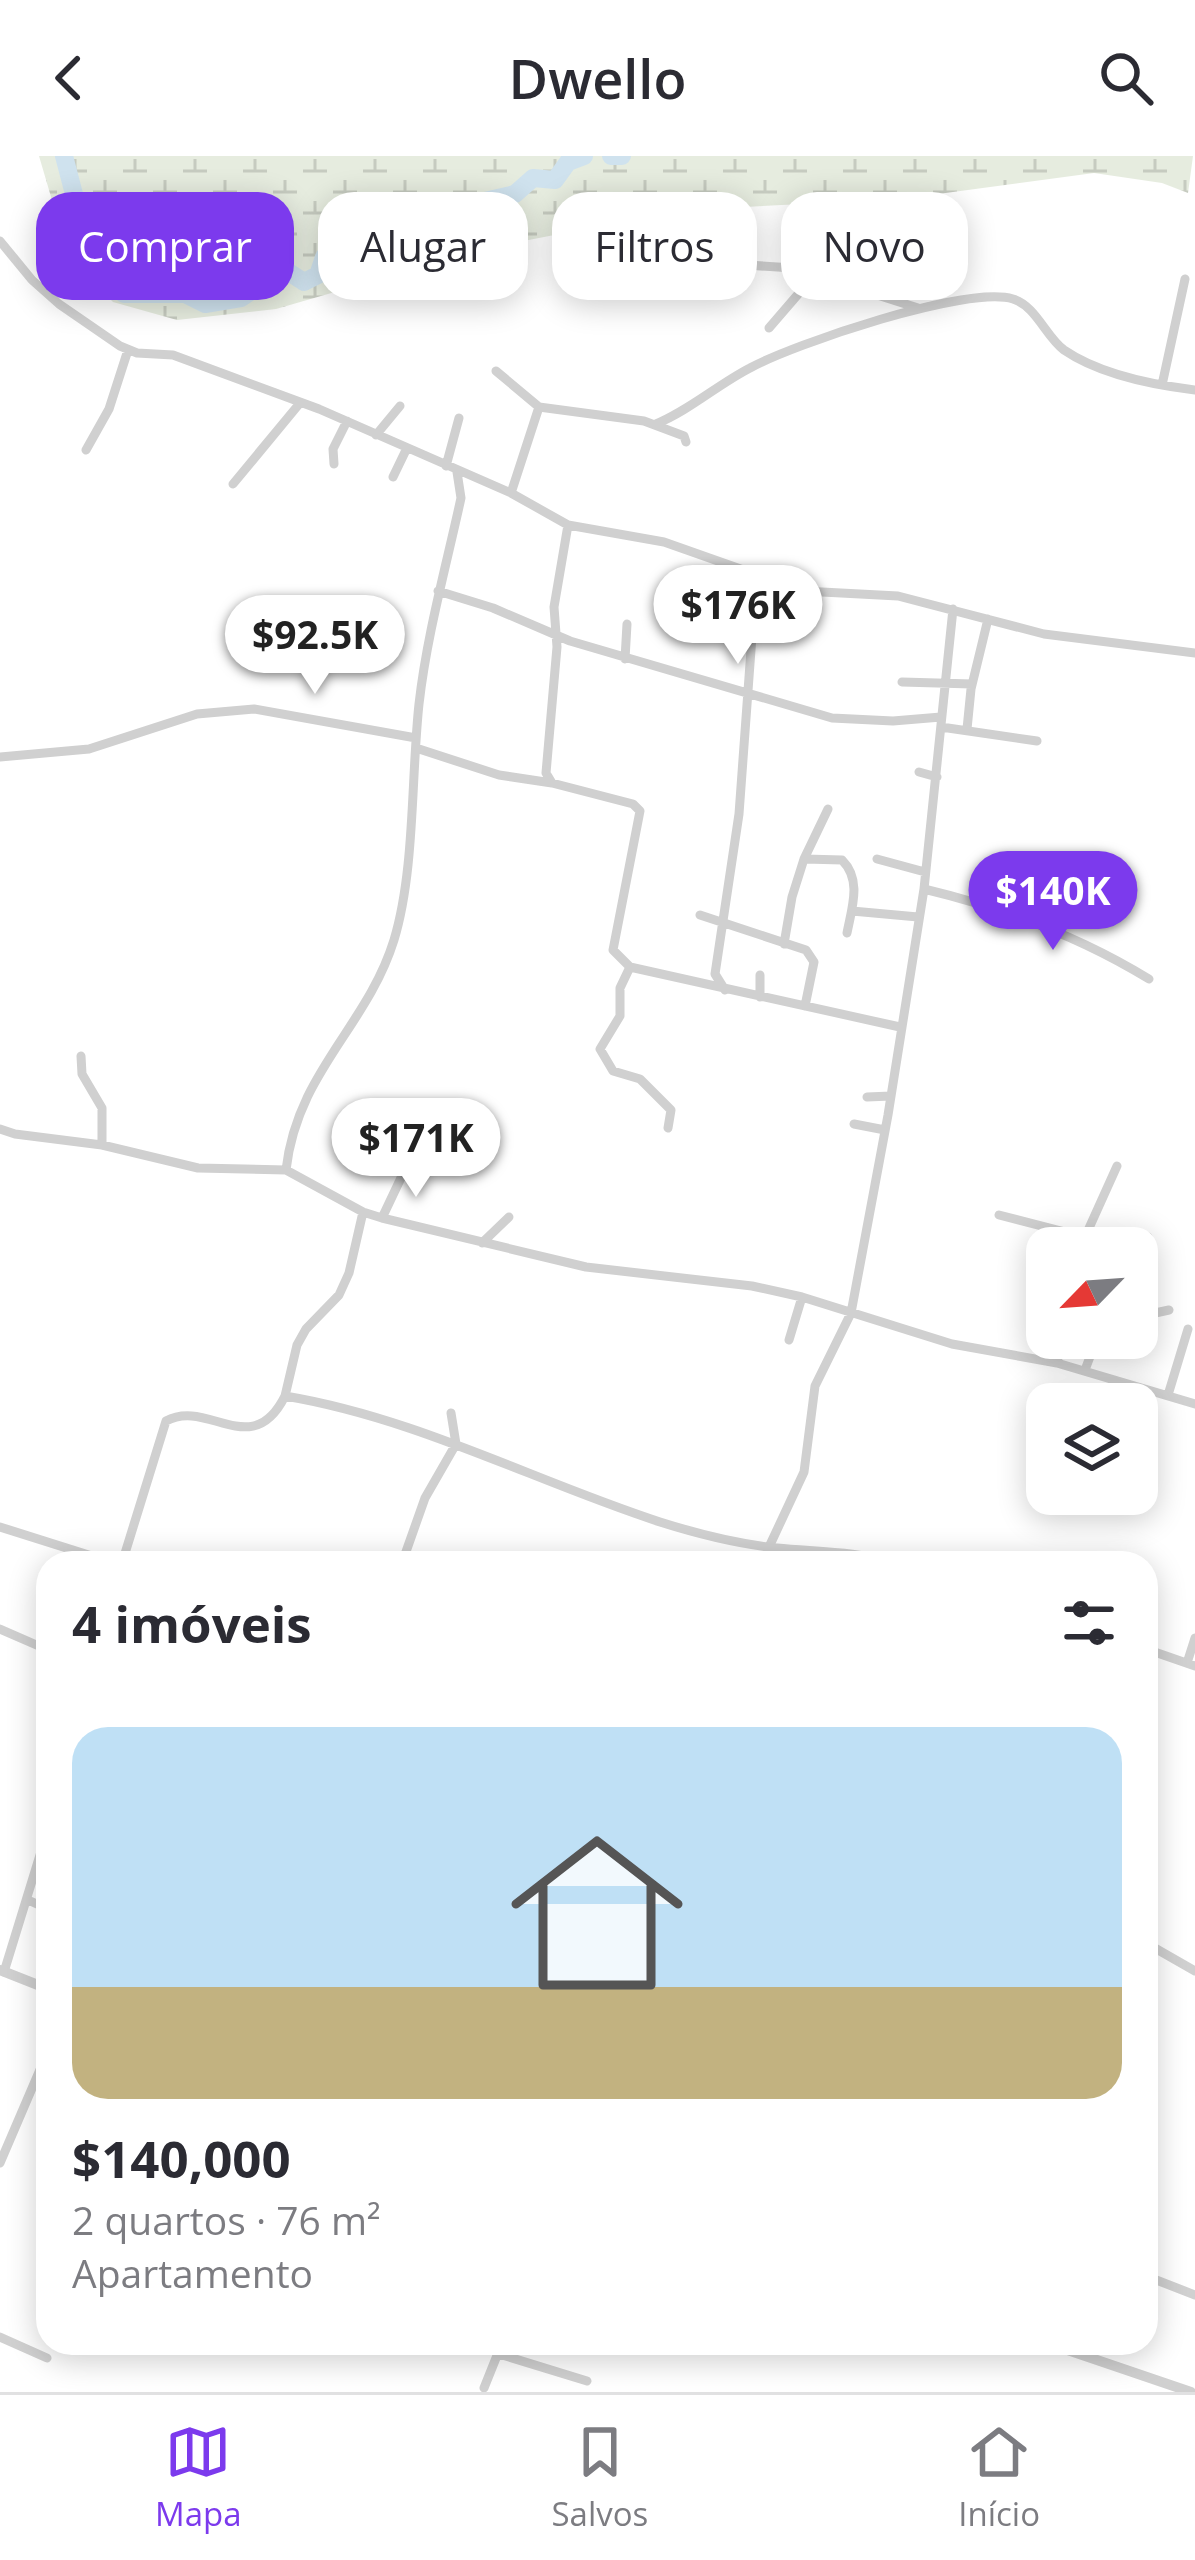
<!DOCTYPE html>
<html lang="pt">
<head>
<meta charset="utf-8">
<style>
	:root { --surface:#fff; --page:#f2f2f3; --text:#2b2b33; --muted:#7c7c81; --line:#e1e1e2; --accent:#7c3aed }
	body { margin:0; font-family:"Open Sans",sans-serif; background:var(--page); color:var(--text); height:100vh; display:flex; flex-direction:column; font-size:45px; white-space:nowrap }
	* { box-sizing:border-box; margin:0 }
	p { font-size:39px; color:var(--muted) }
	.icon { flex:none; width:66px; height:66px; fill:none; stroke:currentColor; stroke-width:2; stroke-linecap:round; stroke-linejoin:round }
	.map { position:relative; flex:1; overflow:hidden }
	.details { position:absolute; left:36px; top:1395px; width:1122px; height:804px; display:flex; flex-direction:column; background:var(--surface); border-radius:36px; box-shadow:0 6px 30px #0003 }
	.details>* { flex:none }
	.guide { position:absolute; left:36px; top:36px; width:1125px; height:108px; display:flex; gap:24px }
	.needle { width:78px; rotate:245deg }
	.fabs { position:absolute; left:1026px; top:1071px; display:grid; gap:24px }
	.fabs a { display:grid; place-items:center; width:132px; height:132px; border-radius:24px; background:var(--surface); box-shadow:0 6px 30px #0003; font-size:60px }
	.price { position:absolute; translate:-50% -102px; padding:0 27px; border-radius:42px; background:#fff; color:#222; font-size:39px; line-height:78px; filter:drop-shadow(0 3px 6px #0008) }
	.price::after { content:''; position:absolute; left:50%; top:72px; width:36px; height:27px; margin-left:-18px; background:inherit; clip-path:polygon(0 0,100% 0,50% 100%) }
	.price.selected { background:var(--accent); color:#fff }
	ul { padding:0; list-style:none }
	li { display:grid; align-content:center; gap:24px; height:636px; padding:0 36px }
	li span { display:grid; place-items:center; height:372px; border-radius:36px; color:#555 }
	li>.icon { margin-inline-start:auto }
	span .icon { width:216px; height:216px; fill:#fffc; stroke-width:1 }
	li b { font-size:51px }
	h2 { display:flex; justify-content:space-between; align-items:center; height:144px; padding:0 36px; font-size:51px }
	.tag { padding:0 42px; border-radius:36px; background:var(--surface); box-shadow:0 6px 30px #0003; font-size:42px; line-height:108px }
	.tag.selected { background:var(--accent); color:#fff }
	header { display:flex; justify-content:space-between; align-items:center; height:156px; padding:0 36px; background:var(--surface); font-size:54px; font-weight:600 }
	.menu { display:flex; justify-content:space-around; align-items:center; height:168px; border-top:3px solid var(--line); background:var(--surface); font-size:33px; color:var(--muted) }
	.menu a { display:grid; justify-items:center; gap:6px }
	.menu .selected { color:var(--accent) }
	.map>svg:first-child { display:block }
	.wetland { fill:url(#wetland-marsh) }
	.lines { fill:none; stroke-linecap:round; stroke-linejoin:round }
	.river { stroke:#cfe2ee; stroke-width:18 }
	.minor { stroke:#d0d0d0; stroke-width:9 }
	.tertiary { stroke:#d0d0d0; stroke-width:10 }
</style>
</head>
<body>
<header><svg class="icon" aria-label="back" viewBox="0 0 24 24"><path d="M15 5l-7 7 7 7"/></svg>Dwello<svg class="icon" aria-label="search" viewBox="0 0 24 24"><circle cx="10" cy="10" r="6"/><path d="M15 15l6 6"/></svg></header>
<div class="map">
<svg width="1195" height="2236" viewBox="0 0 1195 2236">
	<defs>
		<pattern id="wetland-marsh" width="20" height="14" patternUnits="userSpaceOnUse" patternTransform="scale(3)"><rect width="20" height="14" fill="#e6ecdf"/><path d="M1 5h8M5 5V1M11 12h8M15 12V8" fill="none" stroke="#c6cbc0"/></pattern>
	</defs>
	<rect width="100%" height="100%" fill="#fff"/>
	<path class="wetland" d="M39 0H1193L1188 37 1162 27 1094 17 901 43 683 54 487 92 276 153 177 164 113 146 69 102Z"/>
	<g class="lines">
		<path class="river" d="M64 0 85 80 109 127 124 138H185L205 148 241 142 284 113 304 126 318 119 324 101 387 73 421 69 441 55 515 38 533 22 555 24 568 6 584 0
			M611 0H622"/>
		<path class="minor" d="M0 85 32 124 59 148 120 190 137 197 173 199 319 253 511 337 568 369 664 386 803 435 898 440 1044 478 1195 497
			M652 95 731 108 793 112 918 152
			M769 172 800 136 805 115
			M496 215 539 251
			M1162 229 1185 123
			M656 268C690 254 717 229 750 212 794 188 967 129 1013 143 1036 150 1046 181 1064 194 1099 218 1154 229 1195 234
			M376 279 400 250
			M86 294 109 253 128 194
			M334 308 333 293 347 265
			M446 310 459 262
			M457 316 461 342C446 411 427 478 419 548 411 622 415 715 394 784 367 871 297 916 286 1014L363 1056 382 1062 586 1111 752 1130 802 1141 952 1188 1057 1207 1195 1248
			M393 321 406 294
			M233 328 300 247
			M511 337 539 251 644 265 684 280 686 286
			M568 369 554 451 557 491 546 617 552 627 633 648 640 655 613 794 630 811 620 832V860L600 893 613 915 640 923 671 954 668 972
			M438 435 493 452 570 485 832 562 893 565 941 561
			M625 503 627 468
			M902 526 972 528
			M941 571 1037 585
			M967 573 971 533 988 463
			M416 592 499 619 552 627
			M0 601 89 593 197 558 254 553 416 582
			M919 616 937 621
			M805 703 842 704C862 724 852 751 847 777
			M877 703 925 716
			M924 733C1003 752 1079 780 1149 823
			M852 755 918 761
			M700 759 806 794 814 806 805 850
			M784 788 792 741 804 703 828 653
			M630 811 900 871
			M725 834 715 818 739 658 755 439 762 422
			M760 841V819
			M81 900 82 918 102 952V989
			M867 941 891 940
			M854 968 885 974
			M0 973 15 978 102 989 198 1012 286 1014
			M999 1059 1096 1084 1098 1092
			M382 1062 409 1005
			M1085 1081 1117 1010
			M482 1087 509 1061
			M1137 1097 1148 1081
			M1137 1161 1169 1154
			M789 1184 802 1141
			M1057 1207 1062 1182
			M1085 1214 1097 1182
			M1168 1239 1188 1173
			M285 1240 297 1189 306 1173 339 1139 349 1117 363 1056
			M0 1371 114 1407
			M769 1391 804 1316 815 1230 851 1157 888 959 924 733 953 453
			M122 1407 166 1265C208 1242 252 1306 285 1240 417 1262 534 1325 660 1366 698 1378 738 1388 777 1392 818 1396 855 1395 896 1407
			M402 1407 425 1342 456 1288 451 1257
			M0 1473 48 1494
			M1146 1493 1195 1510
			M1187 1507 1195 1482
			M28 1744 48 1753
			M1146 1787 1195 1815
			M4 1816 48 1673
			M0 2007 48 1895
			M1146 2120 1195 2139
			M0 2181 47 2202
			M499 2198 587 2225
			M484 2232 502 2187"/>
		<path class="tertiary" d="M0 1814 48 1833
			M1047 2187 1191 2236"/>
	</g>
</svg>
<div class="fabs">
<a><svg class="needle" viewBox="-14 -14 28 28"><path d="M0-13l5 13h-10z" fill="#e53935"/><path d="M0 13l5-13h-10z" fill="#7c7c81"/></svg></a>
<a><svg class="icon" aria-label="layers" viewBox="0 0 24 24"><path d="M12 4l9 5-9 5-9-5zM3 14l9 5 9-5"/></svg></a>
</div>
<b class="price" style="left:738px;top:511px">$176K</b>
<b class="price" style="left:315px;top:541px">$92.5K</b>
<b class="price selected" style="left:1053px;top:797px">$140K</b>
<b class="price" style="left:416px;top:1044px">$171K</b>
<div class="guide">
<a class="tag selected">Comprar</a>
<a class="tag">Alugar</a>
<a class="tag">Filtros</a>
<a class="tag">Novo</a>
</div>
<section class="details">
<h2>4 imóveis<svg class="icon" aria-label="filters" viewBox="0 0 24 24"><path d="M4 7h16M4 17h16"/><circle cx="9" cy="7" r="2"/><circle cx="15" cy="17" r="2"/></svg></h2>
<ul>
<li><span style="background:linear-gradient(#bfe0f5 70%,#c2b280 0)"><svg class="icon" aria-label="home" viewBox="0 0 24 24"><path d="M3 11l9-7 9 7M6 9v11h12V9"/></svg></span><div><b>$140,000</b><p>2 quartos · 76 m²</p><p>Apartamento</p></div></li>
</ul>
</section>
</div>
<nav class="menu">
<a class="selected"><svg class="icon" aria-label="map" viewBox="0 0 24 24"><path d="M3 6l6-2 6 2 6-2v14l-6 2-6-2-6 2zM9 4v14M15 6v14"/></svg>Mapa</a>
<a><svg class="icon" aria-label="saved" viewBox="0 0 24 24"><path d="M7 4h10v16l-5-4-5 4z"/></svg>Salvos</a>
<a><svg class="icon" aria-label="home" viewBox="0 0 24 24"><path d="M3 11l9-7 9 7M6 9v11h12V9"/></svg>Início</a>
</nav>
</body>
</html>
